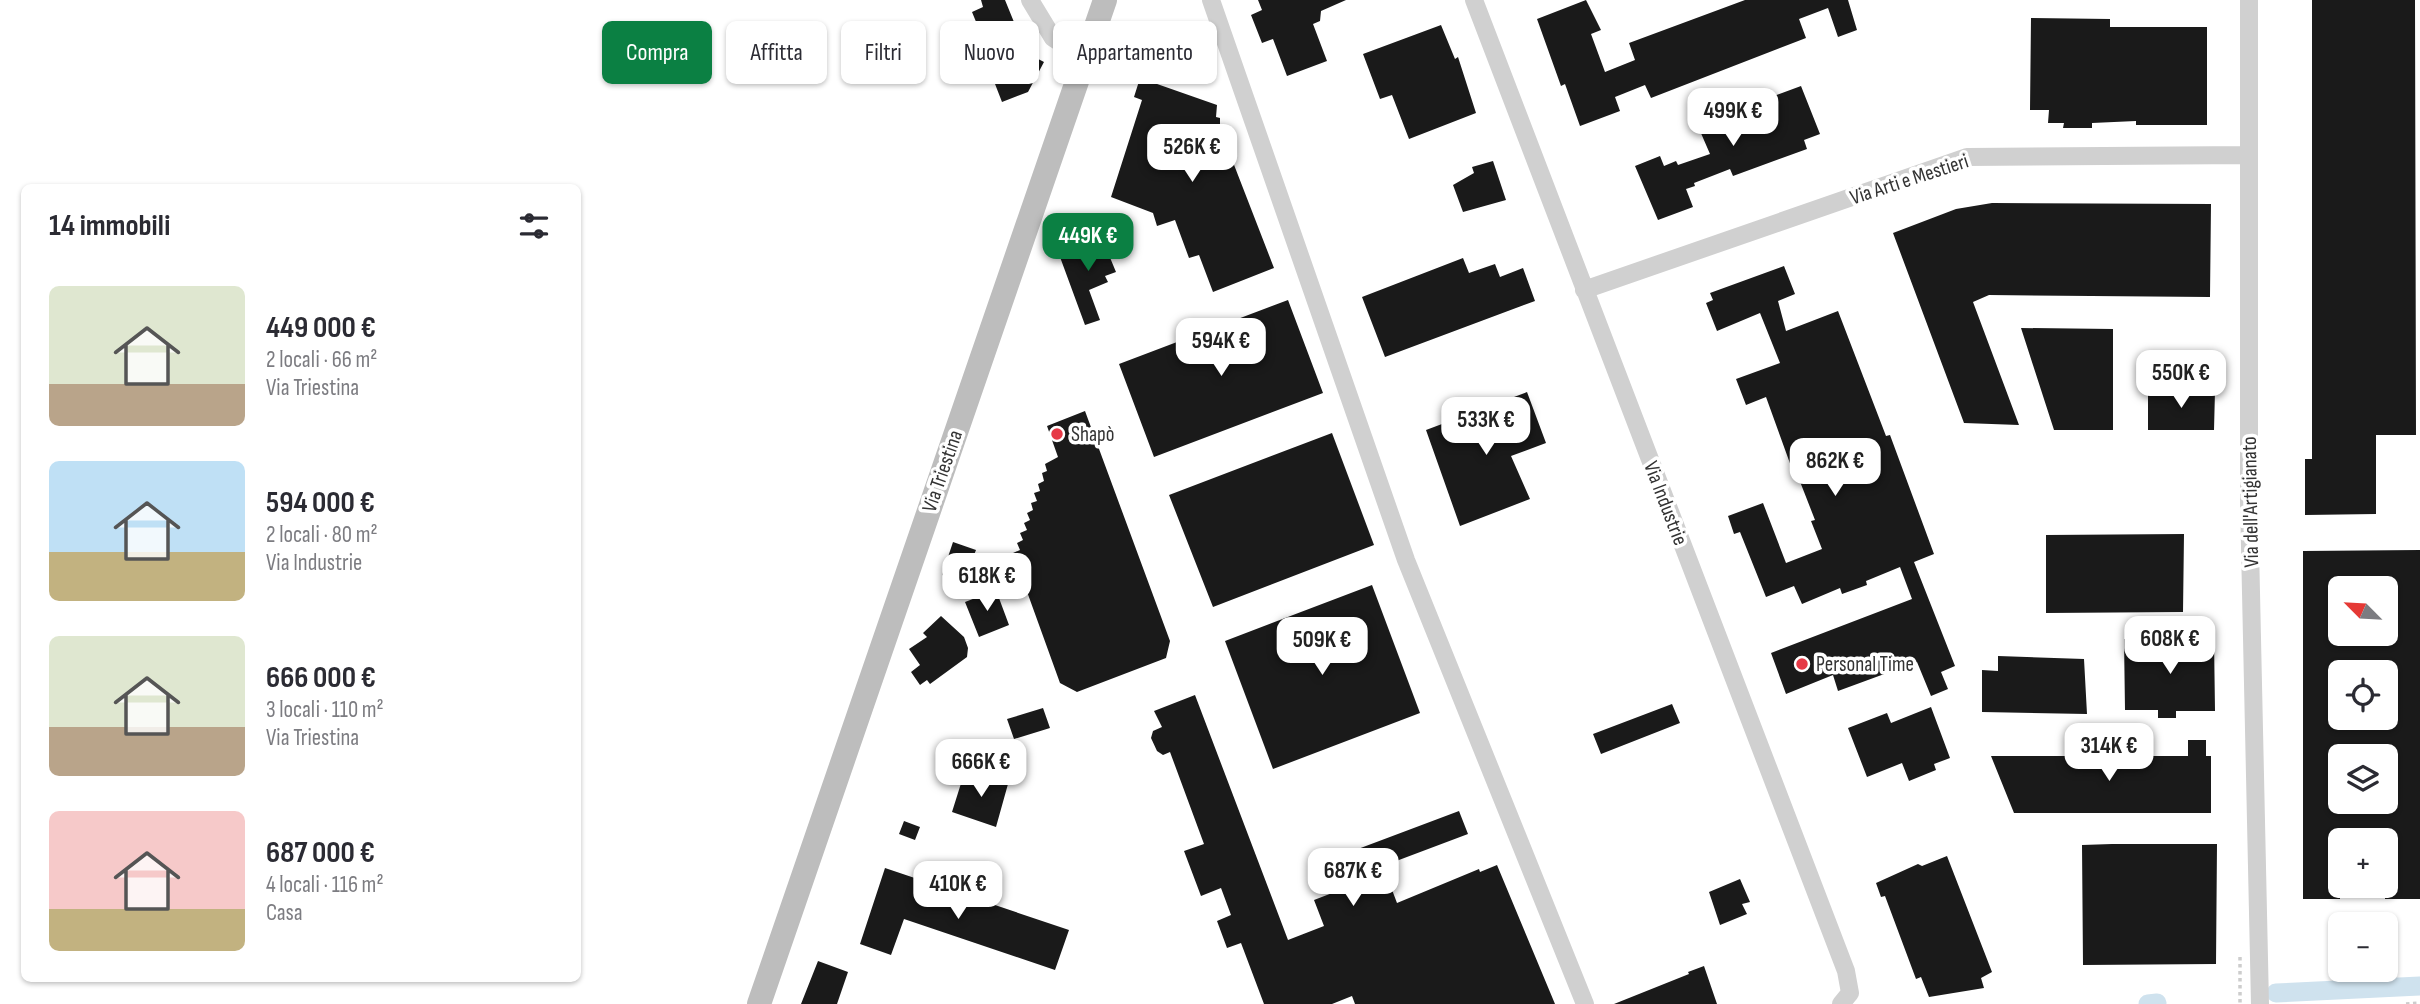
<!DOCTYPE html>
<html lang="it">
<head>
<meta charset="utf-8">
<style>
	:root { --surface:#fff; --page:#f7f7f7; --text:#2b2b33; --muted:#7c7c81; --accent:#0b8043 }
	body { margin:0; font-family:"Sofia Sans Condensed",sans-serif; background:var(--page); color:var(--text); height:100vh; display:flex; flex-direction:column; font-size:26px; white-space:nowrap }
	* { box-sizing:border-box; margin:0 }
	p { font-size:23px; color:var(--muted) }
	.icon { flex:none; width:38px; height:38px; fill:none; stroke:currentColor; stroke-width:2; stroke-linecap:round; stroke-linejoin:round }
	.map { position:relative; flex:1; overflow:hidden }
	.drawer { position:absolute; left:21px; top:184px; width:560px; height:798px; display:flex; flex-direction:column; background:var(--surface); border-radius:10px; box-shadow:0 2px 5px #0004 }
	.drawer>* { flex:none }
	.guide { position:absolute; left:602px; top:21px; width:665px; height:63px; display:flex; gap:14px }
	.needle { width:46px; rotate:294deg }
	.fabs { position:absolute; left:2328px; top:576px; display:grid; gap:14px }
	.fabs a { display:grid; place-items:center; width:70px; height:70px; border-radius:10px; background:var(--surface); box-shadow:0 2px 5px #0004; font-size:35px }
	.price { position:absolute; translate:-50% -60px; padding:0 16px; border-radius:14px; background:#fff; color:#222; font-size:23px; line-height:46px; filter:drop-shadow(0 2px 4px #0008) }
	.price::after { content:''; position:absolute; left:50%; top:42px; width:21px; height:16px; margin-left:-10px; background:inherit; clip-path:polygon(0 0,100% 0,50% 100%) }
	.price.selected { background:var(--accent); color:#fff }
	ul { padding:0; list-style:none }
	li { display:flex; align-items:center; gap:21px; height:175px; padding:0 28px }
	li span { display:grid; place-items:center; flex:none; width:196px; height:140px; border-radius:10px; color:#555 }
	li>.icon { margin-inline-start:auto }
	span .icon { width:84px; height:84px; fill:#fffc; stroke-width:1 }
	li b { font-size:30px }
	h2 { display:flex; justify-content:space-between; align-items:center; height:84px; padding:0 28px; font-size:30px }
	.pill { padding:0 24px; border-radius:10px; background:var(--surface); box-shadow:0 2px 5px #0004; font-size:24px; line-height:63px }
	.pill.selected { background:var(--accent); color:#fff }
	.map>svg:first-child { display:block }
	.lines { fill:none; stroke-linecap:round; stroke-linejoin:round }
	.canal { stroke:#cfe2ee; stroke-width:19 }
	.building { fill:#1a1a1a; fill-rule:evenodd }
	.path { stroke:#cdcdcd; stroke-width:3.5; stroke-dasharray:3.5 3.5; stroke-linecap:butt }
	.minor { stroke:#d0d0d0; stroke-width:18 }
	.secondary { stroke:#bdbdbd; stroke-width:24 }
	.poi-dot { fill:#e63946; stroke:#fff; stroke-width:2.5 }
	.labels { text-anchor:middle; stroke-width:7; stroke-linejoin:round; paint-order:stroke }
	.street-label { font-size:21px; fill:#333; stroke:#fff }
	.poi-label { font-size:21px; fill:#333; stroke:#fff; text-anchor:start }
</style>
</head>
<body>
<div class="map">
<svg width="2420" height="1004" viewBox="0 0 2420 1004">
	<rect width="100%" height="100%" fill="#fff"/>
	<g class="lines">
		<path class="canal" d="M2276 993 2420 986
			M2148 1004 2157 1003"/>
	</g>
	<path class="building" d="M981 0H1005L1016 27 994 36 1044 62 1028 92 1002 102 983 53 988 51 972 12 983 7Z
		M1258 0H1346L1321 11 1320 21 1313 24 1327 61 1287 76 1273 39 1262 43 1251 15 1262 10Z
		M1586 0 1601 30 1591 34 1605 72 1635 60 1629 43 1745 0H1848L1857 30 1838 37 1828 8 1799 19 1806 38 1651 98 1645 85 1615 97 1620 111 1580 126 1565 84 1561 86 1537 19Z
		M2312 0H2415L2416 435H2376V514L2305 515V459H2312Z
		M2031 18 2110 19V27H2207V125H2136V121L2092 123V128H2063L2064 123H2048L2049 110H2030Z
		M1441 25 1455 59 1458 57 1476 113 1409 139 1392 95 1380 99 1363 54Z
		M1140 78 1217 105 1216 117 1220 118V128L1225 130 1224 139 1274 268 1213 292 1199 255 1189 258 1175 220 1157 226 1153 213 1111 197 1142 100 1134 97Z
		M1801 86 1820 134 1804 140 1807 149 1733 176 1730 169 1694 183 1695 186 1686 189 1693 207 1658 220 1635 166 1660 156 1664 166 1676 161 1678 165 1710 154 1697 124Z
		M1493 161 1506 200 1463 212 1453 185 1474 173 1472 167Z
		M1992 203 2211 204 2210 297 1989 295 1973 302 2019 425 1964 423 1893 233 1956 209Z
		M1099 231 1116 272 1105 276 1108 282 1089 290 1100 320 1085 325 1060 257 1079 249 1077 245 1083 243 1081 238Z
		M1463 258 1469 273 1495 264 1500 277 1523 268 1535 301 1385 357 1362 297Z
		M1784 266 1795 294 1778 301 1786 331 1838 311 1886 436 1890 435 1934 554 1914 562 1955 666 1941 672 1948 689 1931 696 1917 662 1838 691 1833 675 1786 694 1771 653 1912 599 1900 567 1866 581 1867 585 1842 594 1840 588 1802 604 1794 586 1766 597 1740 532 1734 534 1728 516 1763 503 1786 563 1822 549 1811 521 1815 520 1799 479 1796 480 1766 397 1746 405 1736 379 1780 363 1760 313 1717 331 1706 303 1713 300 1710 293Z
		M1288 300 1323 393 1154 457 1119 364Z
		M2021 328 2113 329V430H2054Z
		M2148 391H2215L2214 430H2148Z
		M1527 392 1546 443 1511 456 1530 499 1460 526 1426 430Z
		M1085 411 1170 641 1166 658 1077 692 1060 683 1013 553 1020 550 1017 543 1023 540 1020 533 1027 530 1024 523 1030 520 1027 513 1033 510 1031 503 1037 501 1034 493 1040 491 1038 484 1044 481 1042 473 1047 471 1045 464 1058 457 1047 426Z
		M1332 433 1374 545 1213 607 1169 495Z
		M2184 534 2183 612 2046 613V535Z
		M953 542 976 550 972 560 981 564 973 586 942 575Z
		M2420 550V899H2385V840H2340V899H2303V551ZM2340 588H2385V634H2340ZM2340 672H2385V718H2340ZM2340 756H2385V802H2340Z
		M1372 585 1420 713 1273 769 1225 641Z
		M996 590 1009 625 979 637 965 602Z
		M941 616 964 637 968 648 967 657 930 684 927 680 920 685 911 672 920 665 909 649 927 637 923 633Z
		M2124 639H2214L2215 711H2176V718H2158V710H2125Z
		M1998 656 2084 659 2087 714 1982 712V670L1998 671Z
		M1195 695 1288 940 1324 926 1314 900 1353 885 1342 855 1459 811 1468 834 1383 866 1397 903 1479 869 1480 872 1497 865 1555 1004H1355L1352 996 1332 1004H1264L1241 943 1227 948 1217 921 1231 915 1221 888 1201 896 1184 851 1204 844 1170 752 1163 755 1157 751 1151 738 1153 731 1162 727 1154 711Z
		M1672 704 1680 723 1601 754 1593 734Z
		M1931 707 1950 758 1934 764 1936 770 1909 781 1902 763 1867 777 1848 728 1887 713 1891 723Z
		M1043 708 1050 728 1014 739 1007 719Z
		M2188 740H2206V756H2211V813H2014L1991 756H2188Z
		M980 773 1008 784 996 827 952 812 963 777 977 782Z
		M904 821 920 827 915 840 899 834Z
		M2112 844H2217L2216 964 2083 965 2082 845Z
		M1947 856 1992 972 1981 978 1984 988 1929 997 1921 977 1916 979 1885 896 1881 897 1876 883 1918 864 1922 866Z
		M885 868 1069 930 1055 970 904 919 891 955 860 944Z
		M1740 879 1750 902 1742 904 1747 914 1720 925 1709 892Z
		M818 961 848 972 837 1004H801Z
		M1704 966 1717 1004H1614L1689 974 1688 972Z"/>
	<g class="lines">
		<path class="path" d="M2240 957V1004
			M2406 1004 2420 1003"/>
		<path class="minor" d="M1030 0 1053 38 1084 58
			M1211 0 1406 560 1585 1004
			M1474 0 1846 971 1850 993 1841 1004
			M2249 0V501L2260 1004
			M1584 290 1967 157 2249 155"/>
		<path class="secondary" d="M759 1004 1105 0"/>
	</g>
	<g class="poi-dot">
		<circle cx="1057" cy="434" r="7"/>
		<circle cx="1802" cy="664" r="7"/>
	</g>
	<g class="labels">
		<g class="street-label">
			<text transform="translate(1909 179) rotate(-18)" y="7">Via Arti e Mestieri</text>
			<text transform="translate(942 471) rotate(-71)" y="7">Via Triestina</text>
			<text transform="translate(2250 502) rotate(-91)" y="7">Via dell'Artigianato</text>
			<text transform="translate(1666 503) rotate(69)" y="7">Via Industrie</text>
		</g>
		<g class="poi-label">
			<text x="1071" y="441">Shapò</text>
			<text x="1816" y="671">Personal Time</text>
		</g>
	</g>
</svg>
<div class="fabs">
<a><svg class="needle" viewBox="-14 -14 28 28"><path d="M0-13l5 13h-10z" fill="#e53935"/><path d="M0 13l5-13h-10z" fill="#7c7c81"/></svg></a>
<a><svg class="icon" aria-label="locate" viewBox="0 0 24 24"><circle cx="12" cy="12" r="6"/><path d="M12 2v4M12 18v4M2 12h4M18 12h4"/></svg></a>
<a><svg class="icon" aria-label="layers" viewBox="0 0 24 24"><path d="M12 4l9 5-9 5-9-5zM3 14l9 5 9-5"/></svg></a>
<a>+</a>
<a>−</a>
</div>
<b class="price" style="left:1733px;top:148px">499K €</b>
<b class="price" style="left:1192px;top:184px">526K €</b>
<b class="price selected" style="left:1088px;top:273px">449K €</b>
<b class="price" style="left:1221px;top:378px">594K €</b>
<b class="price" style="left:2181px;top:410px">550K €</b>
<b class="price" style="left:1486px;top:457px">533K €</b>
<b class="price" style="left:1835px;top:498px">862K €</b>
<b class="price" style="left:987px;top:613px">618K €</b>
<b class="price" style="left:2170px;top:676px">608K €</b>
<b class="price" style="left:1322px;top:677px">509K €</b>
<b class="price" style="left:2109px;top:783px">314K €</b>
<b class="price" style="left:981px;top:799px">666K €</b>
<b class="price" style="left:1353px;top:908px">687K €</b>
<b class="price" style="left:958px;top:921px">410K €</b>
<div class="guide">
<a class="pill selected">Compra</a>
<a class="pill">Affitta</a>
<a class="pill">Filtri</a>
<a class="pill">Nuovo</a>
<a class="pill">Appartamento</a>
</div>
<section class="drawer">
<h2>14 immobili<svg class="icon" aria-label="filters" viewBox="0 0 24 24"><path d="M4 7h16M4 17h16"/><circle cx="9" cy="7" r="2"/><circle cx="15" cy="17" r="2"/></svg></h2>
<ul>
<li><span style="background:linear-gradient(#dfe7d0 70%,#b9a48a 0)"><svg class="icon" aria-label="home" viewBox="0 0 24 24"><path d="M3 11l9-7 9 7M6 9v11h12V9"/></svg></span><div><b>449 000 €</b><p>2 locali · 66 m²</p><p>Via Triestina</p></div></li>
<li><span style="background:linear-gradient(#bfe0f5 65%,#c2b280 0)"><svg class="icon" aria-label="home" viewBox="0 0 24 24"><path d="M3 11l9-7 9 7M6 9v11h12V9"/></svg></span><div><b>594 000 €</b><p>2 locali · 80 m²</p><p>Via Industrie</p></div></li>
<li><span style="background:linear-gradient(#dfe7d0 65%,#b9a48a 0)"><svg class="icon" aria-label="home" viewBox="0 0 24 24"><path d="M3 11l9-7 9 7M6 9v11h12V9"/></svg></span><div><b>666 000 €</b><p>3 locali · 110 m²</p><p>Via Triestina</p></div></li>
<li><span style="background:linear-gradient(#f6c9c9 70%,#c2b280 0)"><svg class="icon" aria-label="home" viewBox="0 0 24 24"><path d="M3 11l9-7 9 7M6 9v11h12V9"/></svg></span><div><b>687 000 €</b><p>4 locali · 116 m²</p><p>Casa</p></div></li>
</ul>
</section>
</div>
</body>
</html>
